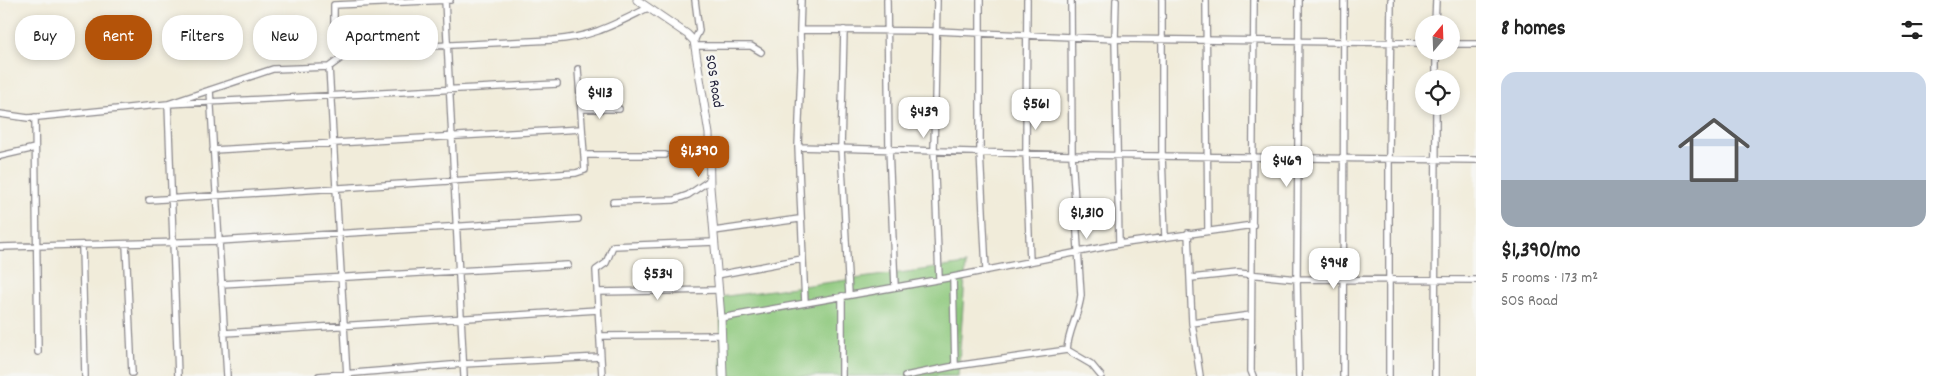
<!DOCTYPE html>
<html lang="en">
<head>
<meta charset="utf-8">
<style>
	:root { --surface:#fff; --page:#f2f2f2; --text:#222; --muted:#767676; --line:#e0e0e0; --accent:#b45309 }
	body { margin:0; font-family:Dekko,sans-serif; background:var(--page); color:var(--text); height:100vh; display:flex; flex-direction:column; font-size:19px; white-space:nowrap }
	* { box-sizing:border-box; margin:0 }
	p { font-size:16px; color:var(--muted) }
	.icon { flex:none; width:28px; height:28px; fill:none; stroke:currentColor; stroke-width:2; stroke-linecap:round; stroke-linejoin:round }
	.map { position:relative; flex:1; overflow:hidden }
	.panel { display:flex; flex-direction:column; background:var(--surface); width:475px }
	.panel>* { flex:none }
	.guide { position:absolute; left:15px; top:15px; width:475px; height:45px; display:flex; gap:10px }
	.needle { width:32px; rotate:19deg }
	.controls { position:absolute; left:1415px; top:15px; display:grid; gap:10px }
	.controls a { display:grid; place-items:center; width:45px; height:45px; border-radius:50%; background:var(--surface); box-shadow:0 2px 8px #0003; font-size:25px }
	.price { position:absolute; translate:-50% -42px; padding:0 11px; border-radius:10px; background:#fff; color:#222; font-size:16px; line-height:32px; filter:drop-shadow(0 1px 2px #0008) }
	.price::after { content:''; position:absolute; left:50%; top:30px; width:15px; height:11px; margin-left:-8px; background:inherit; clip-path:polygon(0 0,100% 0,50% 100%) }
	.price.on { background:var(--accent); color:#fff }
	ul { padding:0; list-style:none }
	li { display:grid; align-content:center; gap:10px; height:265px; padding:0 25px }
	li+li { border-top:1px solid var(--line) }
	li span { display:grid; place-items:center; height:155px; border-radius:15px; color:#555 }
	li>.icon { margin-inline-start:auto }
	span .icon { width:90px; height:90px; fill:#fffc; stroke-width:1 }
	li b { font-size:21px }
	h2 { display:flex; justify-content:space-between; align-items:center; height:60px; padding:0 25px; font-size:21px }
	.pill { padding:0 18px; border-radius:20px; background:var(--surface); box-shadow:0 2px 8px #0003; font-size:18px; line-height:45px }
	.pill.on { background:var(--accent); color:#fff }
	main { display:flex; flex:1; min-height:0 }
	.map>svg:first-child { display:block }
	.green { fill:#8fc97e; stroke:#58765c }
	.lines { fill:none; stroke-linecap:round; stroke-linejoin:round }
	.minor-casing { stroke:#8a878a; stroke-width:8 }
	.tertiary-casing { stroke:#8a878a; stroke-width:9 }
	.minor { stroke:#fff; stroke-width:5.5 }
	.tertiary { stroke:#fff; stroke-width:7 }
	.labels { text-anchor:middle; stroke-width:5; stroke-linejoin:round; paint-order:stroke }
	.street-label { font-size:15px; fill:#22223b; stroke:#f6f6f2 }
</style>
</head>
<body>
<main>
<div class="map">
<svg width="1476" height="376" viewBox="0 0 1476 376">
	<rect width="100%" height="100%" fill="#f6f6f2"/>
	<filter id="ink" filterUnits="userSpaceOnUse"><feTurbulence type="fractalNoise" baseFrequency=".02" numOctaves="2"/><feDisplacementMap in="SourceGraphic" scale="10" xChannelSelector="R" yChannelSelector="G"/><feConvolveMatrix kernelMatrix="1 2 1 2 8 2 1 2 1" color-interpolation-filters="sRGB"/></filter>
	<filter id="wash" filterUnits="userSpaceOnUse"><feTurbulence type="fractalNoise" baseFrequency=".0096" numOctaves="4" result="noise"/><feDisplacementMap in="SourceGraphic" scale="20" xChannelSelector="R" yChannelSelector="G"/><feGaussianBlur stdDeviation="1.12" result="paint"/><feColorMatrix in="noise" values="0 0 0 0 0 0 0 0 0 0 0 0 0 0 0 0 0 1.4 0 .05"/><feComposite in="paint" operator="in"/></filter>
	<g filter="url(#wash)">
		<rect width="100%" height="100%" fill="#f1ecda"/>
		<path class="green" d="M966 264 958 376H722L720 297Z"/>
	</g>
	<g filter="url(#ink)">
		<g class="lines">
			<defs>
				<path id="minor" d="M445 0 464 376
					M450 0 334 5V30L341 46 352 50 553 40C593 37 613 25 648 8
					M801 0 800 30 936 31 1115 39 1424 43
					M887 0 889 149 895 286
					M937 0 934 151 939 278
					M980 0V152L986 270
					M1027 0 1026 153 1030 262
					M1116 0 1115 39 1119 244
					M1162 0V156L1165 237
					M1206 0 1208 230
					M1435 24 1436 0
					M800 30 801 68 798 147 805 303
					M844 30 841 148 849 295
					M694 41 699 31 695 0
					M1451 44H1476
					M695 46H751L761 52
					M329 67 347 376
					M1436 79V51
					M210 90 227 376
					M581 109H619
					M0 114 28 118 168 104 557 84
					M35 117 38 352
					M798 147 1072 155 1476 160
					M213 150 582 129
					M584 155H665
					M0 156 35 148
					M149 200 576 173 585 170 578 69
					M613 202 674 200 688 195 710 180
					M714 231 799 219
					M1188 233 1192 323 1200 376
					M126 244 132 373
					M82 245 85 376
					M0 247 219 241 578 219
					M717 275 802 259
					M953 277 955 366
					M1191 278 1238 273 1297 279 1476 280
					M221 284 568 265
					M597 292 719 290
					M721 318 953 277 1119 244 1253 225
					M1192 323 1251 315
					M224 333 598 310
					M600 336 722 335
					M1067 350 1091 364 1101 376
					M178 376 168 104 273 69 329 67 352 50
					M319 376 463 364 601 357
					M602 376 596 270 606 263 613 246 715 242
					M842 376V296
					M905 376 955 366 1067 350C1068 331 1079 315 1081 295L1072 155 1071 0
					M1253 376 1251 371 1254 0
					M1299 376 1297 279 1299 0
					M1343 376 1344 0
					M1389 376V159L1391 0
					M1435 376 1436 106"/>
				<path id="tertiary" d="M637 0 687 34 694 41 709 134 710 187 721 318 723 376"/>
			</defs>
			<use href="#minor" class="minor-casing"/>
			<use href="#tertiary" class="tertiary-casing"/>
			<use href="#minor" class="minor"/>
			<use href="#tertiary" class="tertiary"/>
		</g>
	</g>
	<g class="labels">
		<g class="street-label">
			<text transform="translate(715 81) rotate(81)" y="5">SOS Road</text>
		</g>
	</g>
</svg>
<div class="controls">
<a><svg class="needle" viewBox="-14 -14 28 28"><path d="M0-13l5 13h-10z" fill="#e53935"/><path d="M0 13l5-13h-10z" fill="#767676"/></svg></a>
<a><svg class="icon" aria-label="locate" viewBox="0 0 24 24"><circle cx="12" cy="12" r="6"/><path d="M12 2v4M12 18v4M2 12h4M18 12h4"/></svg></a>
</div>
<b class="price" style="left:600px;top:120px">$413</b>
<b class="price" style="left:1036px;top:131px">$561</b>
<b class="price" style="left:924px;top:139px">$439</b>
<b class="price on" style="left:699px;top:178px">$1,390</b>
<b class="price" style="left:1287px;top:188px">$469</b>
<b class="price" style="left:1087px;top:240px">$1,310</b>
<b class="price" style="left:1334px;top:290px">$948</b>
<b class="price" style="left:658px;top:301px">$534</b>
<div class="guide">
<a class="pill">Buy</a>
<a class="pill on">Rent</a>
<a class="pill">Filters</a>
<a class="pill">New</a>
<a class="pill">Apartment</a>
</div>
</div>
<section class="panel">
<h2>8 homes<svg class="icon" aria-label="filters" viewBox="0 0 24 24"><path d="M4 7h16M4 17h16"/><circle cx="9" cy="7" r="2"/><circle cx="15" cy="17" r="2"/></svg></h2>
<ul>
<li><span style="background:linear-gradient(#c9d6e8 70%,#9aa5b1 0)"><svg class="icon" aria-label="home" viewBox="0 0 24 24"><path d="M3 11l9-7 9 7M6 9v11h12V9"/></svg></span><div><b>$1,390/mo</b><p>5 rooms · 173 m²</p><p>SOS Road</p></div></li>
</ul>
</section>
</main>
</body>
</html>
